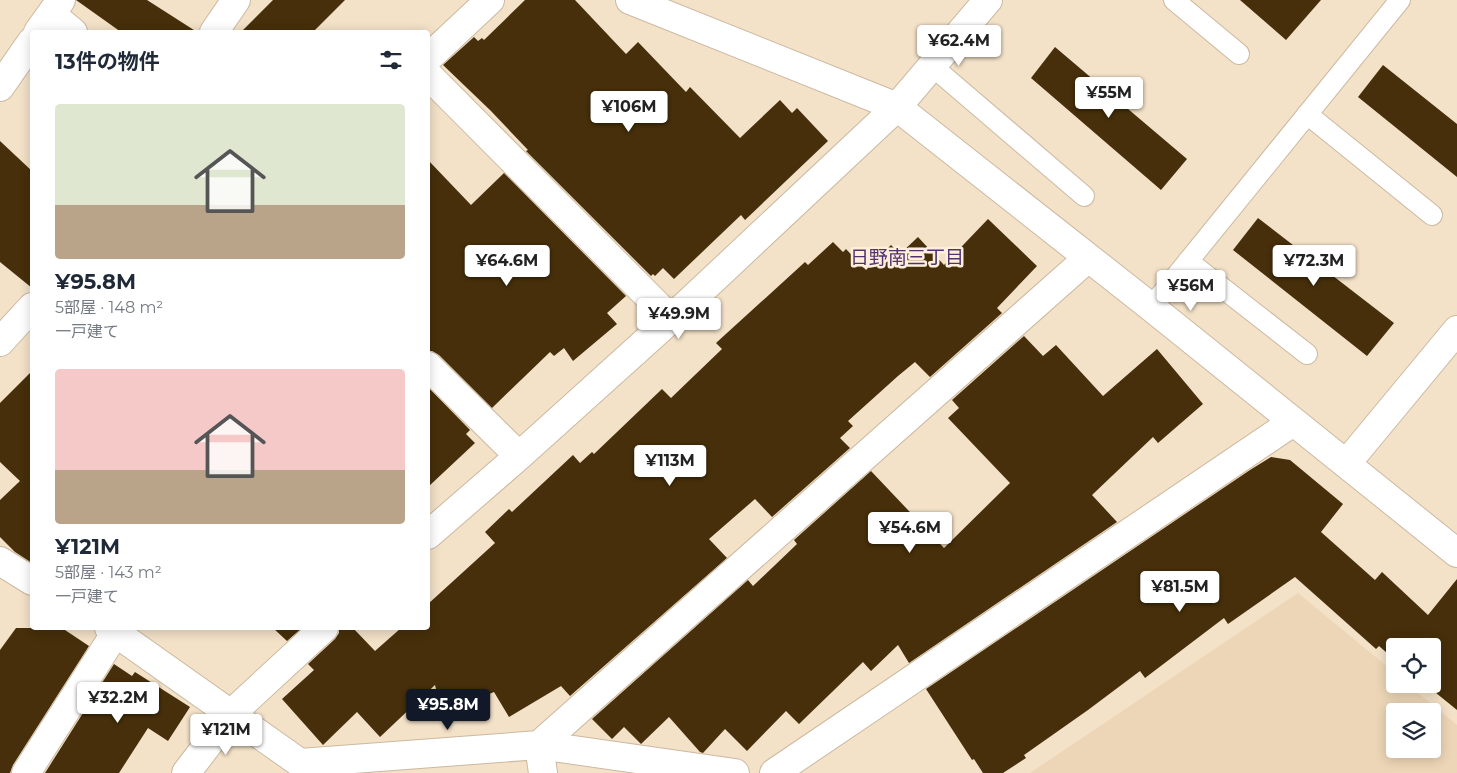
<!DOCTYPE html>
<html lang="ja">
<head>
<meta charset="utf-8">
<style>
	:root { --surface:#fff; --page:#f6f6f7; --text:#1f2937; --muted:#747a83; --accent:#111827 }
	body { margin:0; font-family:Montserrat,"Noto Sans JP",sans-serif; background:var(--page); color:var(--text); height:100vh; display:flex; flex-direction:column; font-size:19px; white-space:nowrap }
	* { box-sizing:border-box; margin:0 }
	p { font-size:16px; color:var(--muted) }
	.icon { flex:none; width:28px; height:28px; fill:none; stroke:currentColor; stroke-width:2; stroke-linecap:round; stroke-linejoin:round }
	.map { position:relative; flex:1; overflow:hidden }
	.panel { position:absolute; left:30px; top:30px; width:400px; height:600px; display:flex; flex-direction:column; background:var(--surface); border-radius:5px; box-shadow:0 2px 12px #0003 }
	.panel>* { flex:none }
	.fabs { position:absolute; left:1386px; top:638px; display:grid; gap:10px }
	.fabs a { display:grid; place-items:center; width:55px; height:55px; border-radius:5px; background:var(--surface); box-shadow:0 2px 12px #0003; font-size:25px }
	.price { position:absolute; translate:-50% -42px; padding:0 11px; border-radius:5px; background:#fff; color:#222; font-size:16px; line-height:32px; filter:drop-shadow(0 1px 2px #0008) }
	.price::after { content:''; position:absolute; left:50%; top:30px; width:15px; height:11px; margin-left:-8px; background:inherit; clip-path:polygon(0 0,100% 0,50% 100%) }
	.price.current { background:var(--accent); color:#fff }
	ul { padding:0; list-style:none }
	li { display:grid; align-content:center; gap:10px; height:265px; padding:0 25px }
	li span { display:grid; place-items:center; height:155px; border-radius:5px; color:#555 }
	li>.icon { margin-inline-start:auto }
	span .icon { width:90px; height:90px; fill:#fffc; stroke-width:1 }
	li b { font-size:21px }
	h2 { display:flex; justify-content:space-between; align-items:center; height:60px; padding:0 25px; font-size:21px }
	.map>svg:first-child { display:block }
	.built { fill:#edd6b7; fill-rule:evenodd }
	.building { fill:#462f0a }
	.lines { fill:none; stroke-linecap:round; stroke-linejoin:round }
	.service-casing { stroke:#cbb9a1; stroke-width:22 }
	.minor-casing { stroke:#cbb9a1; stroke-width:30 }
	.service { stroke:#fff; stroke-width:20 }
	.minor { stroke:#fff; stroke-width:28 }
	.labels { text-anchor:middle; stroke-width:5; stroke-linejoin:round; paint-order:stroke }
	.neighbourhood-label { font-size:19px; fill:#53336d; stroke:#feefdb }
</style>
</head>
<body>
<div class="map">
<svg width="1457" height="773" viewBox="0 0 1457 773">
	<rect width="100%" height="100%" fill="#f3e1c8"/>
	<path class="built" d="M1298 593 1395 673V684H1407L1457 725V773H1030ZM1395 711H1432V749H1395Z"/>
	<path class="building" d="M76 0H147L197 32H121Z
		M273 0H345L313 32H241Z
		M525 0H575L626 54 638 42 686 92 690 87 740 138 780 100 792 113 797 108 828 141 745 220 741 215 674 279 663 268 655 276 653 274 651 276 526 151 528 150 491 111 443 65 474 37 478 41 482 38 484 40Z
		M1240 0H1321L1286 40Z
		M1055 47 1187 159 1161 190 1031 78Z
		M1383 65 1457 124V177L1358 97Z
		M0 141 32 171V288L0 262Z
		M428 160 471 205 504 173 626 296 607 313 617 324 573 361 564 348 554 356 550 352 492 408 439 355 432 351H428Z
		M1258 218 1394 323 1367 356 1233 250Z
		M988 219 1037 266 997 308 1002 313 930 377 915 362 898 376 848 421 853 426 840 438 850 448 772 517 755 499 709 539 727 558 570 696 561 686 509 717 494 692 442 714 435 685 380 737 357 712 323 745 282 699 314 670 308 664 335 639 339 633V628H353L375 651 401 628H428V604L495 543 485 532 509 509 512 512 573 455 580 463 592 452 594 454 662 389 671 398 722 349 716 343 805 262 808 265 833 242 843 252 846 249 866 270 891 245 900 254 918 237 944 265Z
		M1024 336 1043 356 1056 345 1103 396 1157 349 1203 404 1158 443 1153 437 1092 495 1117 522 909 663 898 645 871 671 863 662 799 724 786 711 747 751 725 729 703 753 700 752 669 717 641 744 624 727 612 739 592 719 748 580 753 586 797 544 794 540 871 471 944 548 1010 483 948 418 959 408 952 400Z
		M32 371V563L15 552 0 537V500L20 481 0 462V403Z
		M428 387 470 430 466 434 475 443 428 487Z
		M1271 457 1290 460 1343 504 1321 532 1375 580 1382 572 1428 615 1457 579V710L1425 684H1432V646H1395V660L1379 646 1376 649 1295 577 1228 624 1224 618 1145 678 1140 671 1088 710 1024 755 1026 758 1003 773H983L974 759 972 760 926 689 1250 470Z
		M16 628H62L89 646 13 765 10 773H0V650Z
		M273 628H302L287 641Z
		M114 664 132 676 135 672 190 707 168 741 148 728 119 773H45Z"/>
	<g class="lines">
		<defs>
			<path id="service" d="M1174 0 1239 54
				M932 66 1084 196
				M1307 114 1432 215
				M1188 261 1307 354
				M1151 307 1400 0"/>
			<path id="minor" d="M630 0 897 107 1151 307 1457 553
				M51 14 73 32
				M38 32 61 0
				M214 32 236 0
				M428 58 490 0
				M428 75 671 319
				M0 87 32 41
				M0 342 32 307
				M428 366 519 456
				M1346 464 1457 330
				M428 535 519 456 671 319 897 107 988 0
				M0 561 32 581
				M109 628 300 763 539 745 543 773
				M539 745 1088 258
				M539 745 735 773
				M26 773 116 632
				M186 773 232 713 324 628
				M774 773 1293 422"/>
		</defs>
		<use href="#service" class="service-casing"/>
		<use href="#minor" class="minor-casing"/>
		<use href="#service" class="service"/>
		<use href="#minor" class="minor"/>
	</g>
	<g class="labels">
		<g class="neighbourhood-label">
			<text x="907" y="264">日野南三丁目</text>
		</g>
	</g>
</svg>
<div class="fabs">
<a><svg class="icon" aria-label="locate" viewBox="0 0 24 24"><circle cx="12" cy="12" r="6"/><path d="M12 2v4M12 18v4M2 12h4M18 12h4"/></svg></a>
<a><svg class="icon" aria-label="layers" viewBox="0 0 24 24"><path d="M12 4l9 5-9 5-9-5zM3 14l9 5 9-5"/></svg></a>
</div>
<b class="price" style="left:959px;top:67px">¥62.4M</b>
<b class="price" style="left:1109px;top:119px">¥55M</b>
<b class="price" style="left:629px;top:133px">¥106M</b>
<b class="price" style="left:507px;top:287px">¥64.6M</b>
<b class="price" style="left:1314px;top:287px">¥72.3M</b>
<b class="price" style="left:1191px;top:312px">¥56M</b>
<b class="price" style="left:679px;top:340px">¥49.9M</b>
<b class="price" style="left:670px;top:487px">¥113M</b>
<b class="price" style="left:910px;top:554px">¥54.6M</b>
<b class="price" style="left:1180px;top:613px">¥81.5M</b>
<b class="price" style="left:118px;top:724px">¥32.2M</b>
<b class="price current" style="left:448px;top:731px">¥95.8M</b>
<b class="price" style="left:226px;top:756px">¥121M</b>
<section class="panel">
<h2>13件の物件<svg class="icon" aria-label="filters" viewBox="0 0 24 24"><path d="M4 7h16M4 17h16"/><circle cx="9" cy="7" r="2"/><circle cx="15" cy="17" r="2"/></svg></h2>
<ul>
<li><span style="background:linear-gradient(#dfe7d0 65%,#b9a48a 0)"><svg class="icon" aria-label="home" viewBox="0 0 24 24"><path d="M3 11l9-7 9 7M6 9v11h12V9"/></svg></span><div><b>¥95.8M</b><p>5部屋 · 148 m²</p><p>一戸建て</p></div></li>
<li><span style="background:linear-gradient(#f6c9c9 65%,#b9a48a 0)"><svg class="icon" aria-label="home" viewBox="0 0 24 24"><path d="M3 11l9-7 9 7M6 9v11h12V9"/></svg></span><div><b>¥121M</b><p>5部屋 · 143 m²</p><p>一戸建て</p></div></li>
</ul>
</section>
</div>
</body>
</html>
